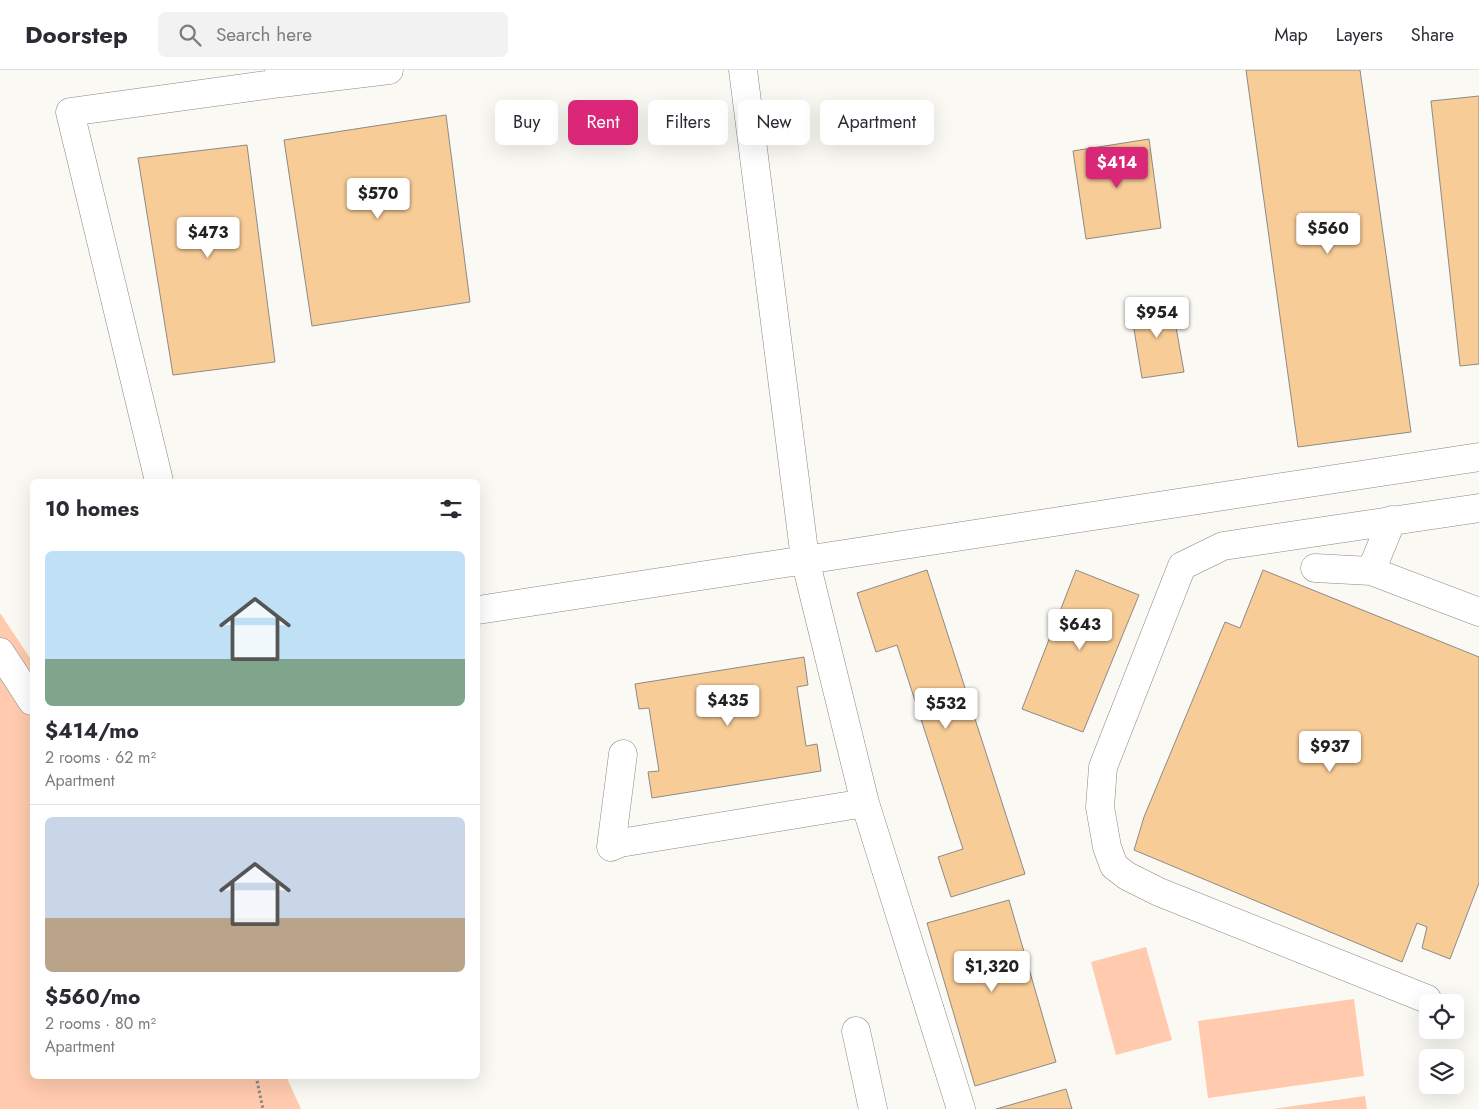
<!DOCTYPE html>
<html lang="en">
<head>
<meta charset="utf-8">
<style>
	:root { --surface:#fff; --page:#f2f2f3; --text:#2b2b33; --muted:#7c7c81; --line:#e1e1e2; --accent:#db2777 }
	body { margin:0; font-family:Jost,sans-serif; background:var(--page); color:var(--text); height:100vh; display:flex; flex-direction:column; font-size:19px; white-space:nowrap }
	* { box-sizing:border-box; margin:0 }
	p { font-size:16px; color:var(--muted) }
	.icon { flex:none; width:28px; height:28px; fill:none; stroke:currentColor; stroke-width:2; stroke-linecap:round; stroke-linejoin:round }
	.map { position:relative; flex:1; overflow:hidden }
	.side { position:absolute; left:30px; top:409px; width:450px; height:600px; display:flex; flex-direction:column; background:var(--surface); border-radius:8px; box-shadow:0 5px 20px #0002 }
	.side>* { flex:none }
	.guide { position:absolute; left:495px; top:30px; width:475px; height:45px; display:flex; gap:10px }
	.controls { position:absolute; left:1419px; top:924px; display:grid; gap:10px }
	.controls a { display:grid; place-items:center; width:45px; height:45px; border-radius:8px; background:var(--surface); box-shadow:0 5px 20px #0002; font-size:25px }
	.price { position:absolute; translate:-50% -42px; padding:0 11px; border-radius:5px; background:#fff; color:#222; font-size:16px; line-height:32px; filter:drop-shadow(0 1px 2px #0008) }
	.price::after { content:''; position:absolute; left:50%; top:30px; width:15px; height:11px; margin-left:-8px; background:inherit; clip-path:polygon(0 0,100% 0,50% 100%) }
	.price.current { background:var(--accent); color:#fff }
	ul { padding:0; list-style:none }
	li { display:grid; align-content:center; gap:10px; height:265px; padding:0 15px }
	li+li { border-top:1px solid var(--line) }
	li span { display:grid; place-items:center; height:155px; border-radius:8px; color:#555 }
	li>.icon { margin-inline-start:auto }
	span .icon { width:90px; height:90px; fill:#fffc; stroke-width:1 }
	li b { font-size:21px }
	h2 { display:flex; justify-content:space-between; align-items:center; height:60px; padding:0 15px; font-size:21px }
	.chip { padding:0 18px; border-radius:8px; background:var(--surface); box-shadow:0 5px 20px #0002; font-size:18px; line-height:45px }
	.chip.current { background:var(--accent); color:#fff }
	header { display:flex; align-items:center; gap:30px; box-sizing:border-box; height:70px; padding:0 25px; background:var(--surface); border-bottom:1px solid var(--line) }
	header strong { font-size:24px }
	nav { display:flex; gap:28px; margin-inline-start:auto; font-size:18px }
	.search { width:350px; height:45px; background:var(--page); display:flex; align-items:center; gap:12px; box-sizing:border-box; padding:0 18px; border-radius:8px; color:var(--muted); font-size:19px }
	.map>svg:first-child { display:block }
	.green { fill:#ffcaad }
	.building { fill:#f8cc97; stroke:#8d8a86 }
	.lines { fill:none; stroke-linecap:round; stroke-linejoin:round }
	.minor-casing { stroke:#898783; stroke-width:29 }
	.path { stroke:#898885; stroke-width:3; stroke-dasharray:2.5 2.5; stroke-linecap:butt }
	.minor { stroke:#fff; stroke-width:28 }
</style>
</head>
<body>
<header>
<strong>Doorstep</strong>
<div class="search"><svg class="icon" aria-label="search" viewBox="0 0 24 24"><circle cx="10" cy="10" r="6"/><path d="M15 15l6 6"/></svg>Search here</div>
<nav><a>Map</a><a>Layers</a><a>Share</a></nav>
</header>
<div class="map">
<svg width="1479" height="1039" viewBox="0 0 1479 1039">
	<rect width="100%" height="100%" fill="#fbf9f4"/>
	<path class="green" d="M0 543 32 591V1006H286L301 1039H0Z
		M1146 877 1172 970 1116 985 1091 892Z
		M1354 929 1364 1006 1208 1028 1198 951Z
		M1365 1026 1367 1039H1272Z"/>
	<path class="building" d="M1246 0H1360L1411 362 1298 377Z
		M1479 26V294L1460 296 1431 31Z
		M446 45 470 232 312 256 284 70Z
		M1149 69 1161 158 1086 169 1073 81Z
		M247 75 275 292 173 305 138 88Z
		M1171 229 1184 302 1142 308 1130 235Z
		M927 500 1025 804 951 827 938 787 963 779 897 575 876 582 857 523Z
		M1076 500 1139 525 1083 662 1022 639Z
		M1263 500 1479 587V813L1450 889 1422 878 1427 857 1417 853 1402 892 1134 780 1144 747 1225 552 1240 558Z
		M804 587 808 615 797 617 806 676 817 674 821 701 652 728 648 702 659 701 649 638 639 639 635 614Z
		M1009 830 1056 992 975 1016 927 853Z
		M1066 1019 1072 1039H996Z"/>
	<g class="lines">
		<defs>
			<path id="minor" d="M743 0 805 489 865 733 961 1039
				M281 13 389 0
				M159 411 70 42 281 13 279 0
				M1315 498 1371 501 1479 542
				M1371 501 1392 450
				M478 540 1479 387
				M0 582 32 631
				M623 684 611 777 625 771
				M626 772 865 733
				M1427 929 1159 822 1127 806 1114 796 1107 777 1100 737 1103 697 1182 496 1223 476 1479 438
				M856 961 873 1039"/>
		</defs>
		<use href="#minor" class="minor-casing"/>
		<path class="path" d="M256 1006 263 1039"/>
		<use href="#minor" class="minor"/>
	</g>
</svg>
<div class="controls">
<a><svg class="icon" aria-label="locate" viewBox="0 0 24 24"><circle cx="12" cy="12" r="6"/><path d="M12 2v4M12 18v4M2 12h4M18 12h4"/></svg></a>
<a><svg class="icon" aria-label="layers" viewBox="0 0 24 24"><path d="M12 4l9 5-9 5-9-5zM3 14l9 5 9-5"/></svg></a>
</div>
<b class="price current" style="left:1117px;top:119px">$414</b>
<b class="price" style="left:378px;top:150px">$570</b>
<b class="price" style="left:1328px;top:185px">$560</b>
<b class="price" style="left:208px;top:189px">$473</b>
<b class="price" style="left:1157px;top:269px">$954</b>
<b class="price" style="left:1080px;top:581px">$643</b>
<b class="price" style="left:728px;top:657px">$435</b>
<b class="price" style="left:946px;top:660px">$532</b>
<b class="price" style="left:1330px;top:703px">$937</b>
<b class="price" style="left:992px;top:923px">$1,320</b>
<div class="guide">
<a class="chip">Buy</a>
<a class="chip current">Rent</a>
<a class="chip">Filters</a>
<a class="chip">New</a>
<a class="chip">Apartment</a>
</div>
<section class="side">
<h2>10 homes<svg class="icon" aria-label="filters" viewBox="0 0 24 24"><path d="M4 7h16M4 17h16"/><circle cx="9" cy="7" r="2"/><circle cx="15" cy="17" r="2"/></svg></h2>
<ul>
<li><span style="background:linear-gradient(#bfe0f5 70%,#7fa58c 0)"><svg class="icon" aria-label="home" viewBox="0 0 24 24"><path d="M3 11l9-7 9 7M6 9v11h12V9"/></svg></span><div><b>$414/mo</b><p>2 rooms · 62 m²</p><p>Apartment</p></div></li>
<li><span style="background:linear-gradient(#c9d6e8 65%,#b9a48a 0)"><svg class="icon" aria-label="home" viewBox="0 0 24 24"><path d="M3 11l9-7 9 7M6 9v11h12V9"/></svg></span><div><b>$560/mo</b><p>2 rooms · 80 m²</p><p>Apartment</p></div></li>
</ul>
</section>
</div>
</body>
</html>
